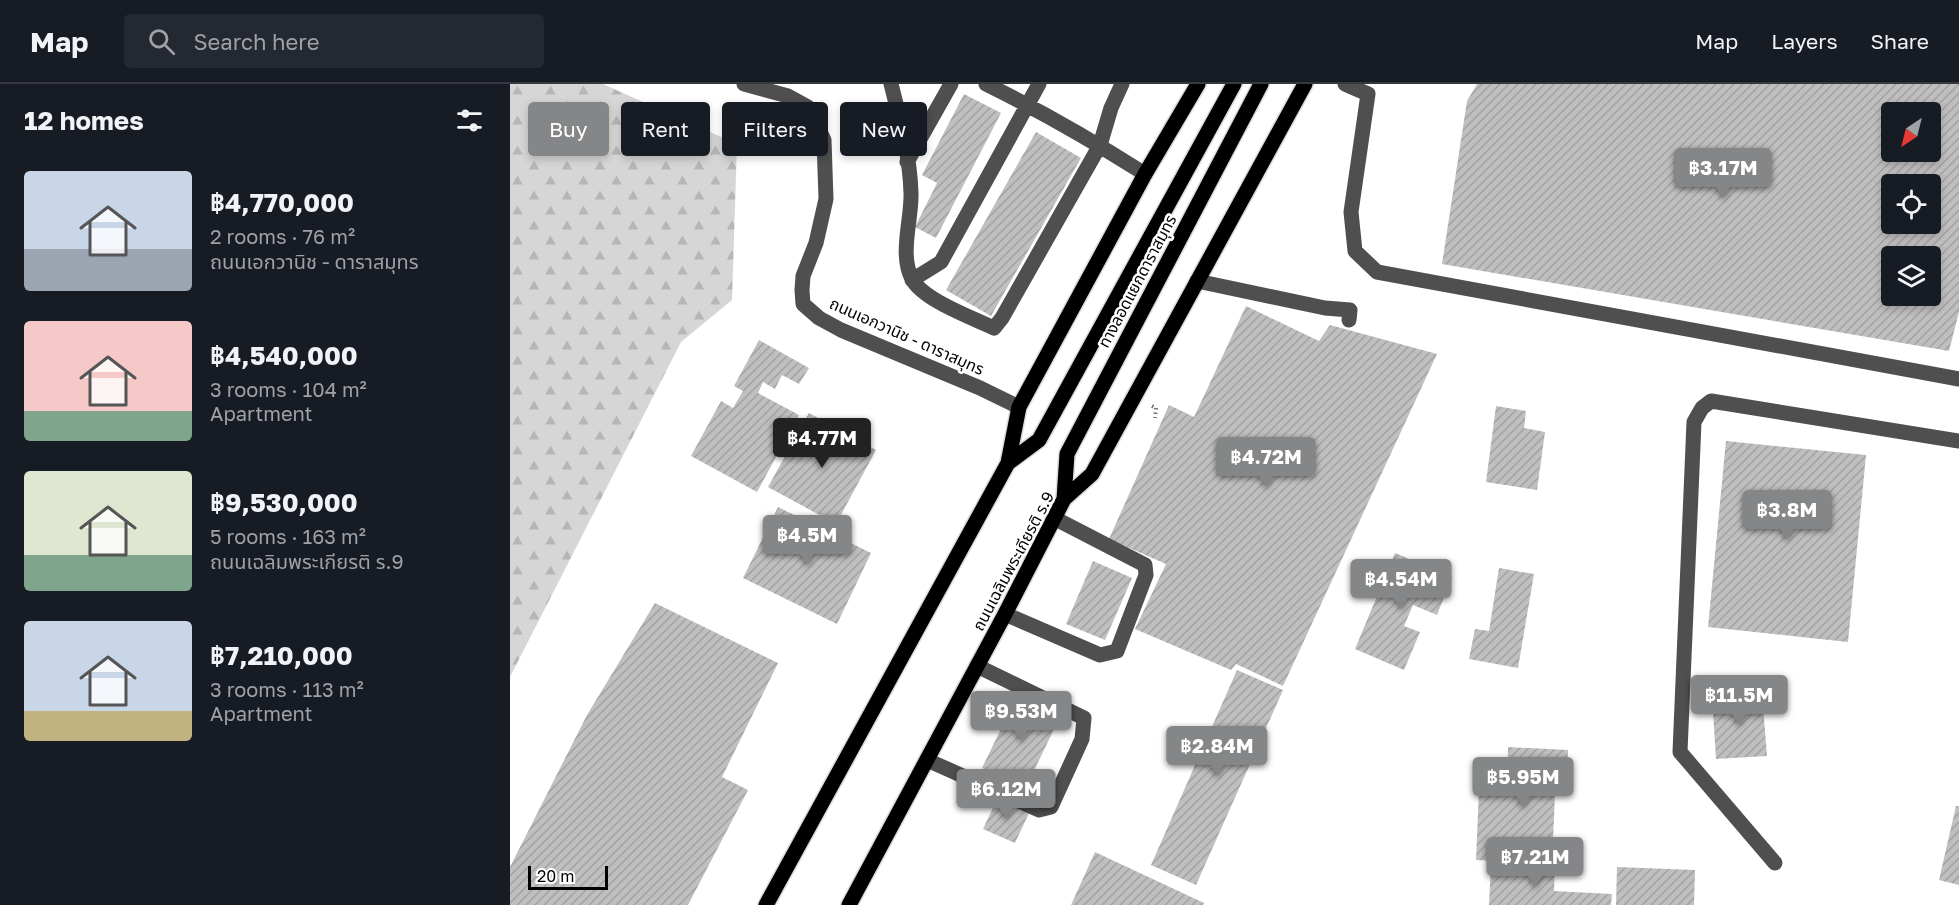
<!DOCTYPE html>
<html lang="en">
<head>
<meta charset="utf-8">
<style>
	:root { --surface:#171b24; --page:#242831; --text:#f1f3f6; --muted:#9ea1a6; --line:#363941; --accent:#858687 }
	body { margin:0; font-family:"Golos Text","Noto Sans Thai",sans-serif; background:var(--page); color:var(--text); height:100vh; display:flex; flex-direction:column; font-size:22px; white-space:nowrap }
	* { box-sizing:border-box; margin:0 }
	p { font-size:20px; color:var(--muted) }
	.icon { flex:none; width:33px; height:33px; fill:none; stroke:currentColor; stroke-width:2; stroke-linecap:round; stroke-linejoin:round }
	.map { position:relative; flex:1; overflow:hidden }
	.sheet { display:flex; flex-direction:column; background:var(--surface); width:510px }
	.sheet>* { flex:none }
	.hud { position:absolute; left:18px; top:18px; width:570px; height:54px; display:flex; gap:12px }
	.needle { width:39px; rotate:215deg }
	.controls { position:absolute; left:1371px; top:18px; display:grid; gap:12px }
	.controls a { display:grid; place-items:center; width:60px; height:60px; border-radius:6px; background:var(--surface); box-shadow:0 3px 9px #0003; font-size:30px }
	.scale { position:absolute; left:18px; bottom:15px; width:80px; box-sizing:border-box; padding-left:6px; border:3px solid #000; border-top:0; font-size:16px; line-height:21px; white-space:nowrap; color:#000; -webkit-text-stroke:4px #fff; paint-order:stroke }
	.price { position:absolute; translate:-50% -51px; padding:0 14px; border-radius:6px; background:var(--accent); color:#fff; font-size:20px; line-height:39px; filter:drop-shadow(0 2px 3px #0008) }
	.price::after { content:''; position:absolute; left:50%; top:36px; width:18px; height:14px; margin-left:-9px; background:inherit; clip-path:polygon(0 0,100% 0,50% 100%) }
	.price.on { background:#222; color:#fff }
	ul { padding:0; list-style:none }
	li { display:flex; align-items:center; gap:18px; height:150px; padding:0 24px }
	li span { display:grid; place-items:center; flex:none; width:168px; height:120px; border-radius:6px; color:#555 }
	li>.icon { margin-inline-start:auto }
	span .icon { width:72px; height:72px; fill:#fffc; stroke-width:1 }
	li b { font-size:26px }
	h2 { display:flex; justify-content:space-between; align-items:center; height:72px; padding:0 24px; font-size:26px }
	.chip { padding:0 21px; border-radius:6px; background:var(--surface); box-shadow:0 3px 9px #0003; font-size:21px; line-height:54px }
	.chip.on { background:var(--accent); color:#fff }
	header { display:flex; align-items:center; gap:36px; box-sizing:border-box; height:84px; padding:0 30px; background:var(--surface); border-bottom:2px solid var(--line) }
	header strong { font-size:28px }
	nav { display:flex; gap:33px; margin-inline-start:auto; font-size:21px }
	.search { width:420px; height:54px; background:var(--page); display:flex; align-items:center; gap:15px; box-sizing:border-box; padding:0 21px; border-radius:6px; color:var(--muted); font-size:22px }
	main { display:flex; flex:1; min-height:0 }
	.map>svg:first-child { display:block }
	.forest { fill:url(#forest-firs) }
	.building { fill:url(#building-hatch); fill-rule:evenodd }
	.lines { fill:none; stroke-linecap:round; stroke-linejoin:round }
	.major-casing { stroke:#dbdbdb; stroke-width:18 }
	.path { stroke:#717171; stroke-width:4; stroke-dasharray:1.5 3; stroke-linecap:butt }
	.minor { stroke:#4f4f4f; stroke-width:15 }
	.major { stroke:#000; stroke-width:15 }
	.labels { text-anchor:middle; stroke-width:5; stroke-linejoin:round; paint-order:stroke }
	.street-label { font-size:16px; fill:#000; stroke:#fff }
</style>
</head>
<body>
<header>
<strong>Map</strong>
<div class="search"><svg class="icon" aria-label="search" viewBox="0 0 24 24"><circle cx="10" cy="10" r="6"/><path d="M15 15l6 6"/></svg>Search here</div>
<nav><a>Map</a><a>Layers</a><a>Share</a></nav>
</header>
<main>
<section class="sheet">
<h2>12 homes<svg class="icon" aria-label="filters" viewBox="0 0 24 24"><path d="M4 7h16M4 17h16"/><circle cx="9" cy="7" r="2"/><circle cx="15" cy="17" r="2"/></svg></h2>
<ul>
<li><span style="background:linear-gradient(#c9d6e8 65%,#9aa5b1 0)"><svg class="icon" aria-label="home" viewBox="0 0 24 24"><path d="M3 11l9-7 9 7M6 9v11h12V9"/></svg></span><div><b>฿4,770,000</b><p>2 rooms · 76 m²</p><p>ถนนเอกวานิช - ดาราสมุทร</p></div></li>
<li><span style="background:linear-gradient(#f6c9c9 75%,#7fa58c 0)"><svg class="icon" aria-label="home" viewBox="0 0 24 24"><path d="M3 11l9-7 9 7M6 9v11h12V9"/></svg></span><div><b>฿4,540,000</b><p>3 rooms · 104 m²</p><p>Apartment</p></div></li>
<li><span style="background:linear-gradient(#dfe7d0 70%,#7fa58c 0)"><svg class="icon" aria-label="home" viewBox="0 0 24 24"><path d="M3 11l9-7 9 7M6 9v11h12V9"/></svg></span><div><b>฿9,530,000</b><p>5 rooms · 163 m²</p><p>ถนนเฉลิมพระเกียรติ ร.9</p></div></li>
<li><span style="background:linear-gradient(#c9d6e8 75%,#c2b280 0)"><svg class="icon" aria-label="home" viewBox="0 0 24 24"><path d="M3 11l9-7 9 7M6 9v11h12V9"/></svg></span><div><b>฿7,210,000</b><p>3 rooms · 113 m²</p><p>Apartment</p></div></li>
</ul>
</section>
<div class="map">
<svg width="1449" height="821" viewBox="0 0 1449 821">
	<defs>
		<pattern id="forest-firs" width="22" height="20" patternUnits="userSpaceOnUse" patternTransform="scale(1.5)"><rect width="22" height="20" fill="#d6d6d6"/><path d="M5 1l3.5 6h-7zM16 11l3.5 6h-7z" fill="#b6b6b6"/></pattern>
		<pattern id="building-hatch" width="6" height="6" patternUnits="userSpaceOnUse" patternTransform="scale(1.5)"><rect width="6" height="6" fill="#bfbfbf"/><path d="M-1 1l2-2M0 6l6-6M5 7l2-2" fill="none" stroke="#a2a2a2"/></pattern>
	</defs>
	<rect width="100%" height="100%" fill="#fff"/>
	<path class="forest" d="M0 0H93L227 60 222 216 171 258 0 593Z"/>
	<path class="building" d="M967 0H1449V228L1439 267 932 180 957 17ZM1382 28H1420V68H1382ZM1382 100H1420V140H1382ZM1382 172H1420V212H1382Z
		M454 10 491 29 426 154 405 143 427 99 412 91Z
		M526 48 571 74 481 232 436 206Z
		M736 222 809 257 820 241 927 270 773 602 726 580 721 586 625 545 656 480 599 455 659 321 684 333Z
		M249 256 299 284 289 300 272 291 265 305 253 298 248 309 289 331 247 408 181 372 211 317 223 324 233 307 224 302Z
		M986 322 1016 327 1014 344 1035 348 1027 406 976 398Z
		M299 329 366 366 326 440 258 403Z
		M1216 357 1356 371 1338 558 1198 543Z
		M268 423 361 469 327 540 233 494Z
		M885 469 942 493 927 531 903 521 894 542 910 548 894 586 845 565Z
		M583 477 622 494 595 556 556 540Z
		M989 484 1024 490 1008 584 959 575 965 545 979 547Z
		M145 519 268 579 212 693 238 706 178 821H0V783L77 631Z
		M727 586 773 606 686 801 641 781Z
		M1252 609 1257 672 1206 675 1202 612Z
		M507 612 550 633 515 705 472 684Z
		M998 663 1058 666 1056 709H1045L1042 780 966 776 969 706 997 707Z
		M488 713 520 727 505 759 473 745Z
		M1446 722H1449V801L1429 796Z
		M585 768 694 819 693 821H561Z
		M981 779 1045 783 1044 807 1102 810 1101 821H979Z
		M1107 783 1185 786 1184 821H1106Z"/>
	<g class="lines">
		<defs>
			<path id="major" d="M498 379 529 356 724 0
				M554 415 557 370 751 0
				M256 821 498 379 509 323 635 90 688 0
				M339 821 495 530 554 415 582 390 795 0"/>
		</defs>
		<use href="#major" class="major-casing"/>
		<path class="path" d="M642 322 646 324 645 334"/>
		<path class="minor" d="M234 0 278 12 298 23 314 56 316 115 306 159 293 192 292 206 293 220 309 234 331 246 470 304 509 323
			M381 0C390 35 400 72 401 109 402 135 389 170 402 195 413 216 463 234 484 244L492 234 590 61 601 24 612 0
			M476 0C531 27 583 57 635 90
			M835 0 858 10 841 128 845 167 867 188 1449 295
			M397 78 441 0
			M402 196 431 178 529 0
			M687 197 815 224 840 226 839 236
			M495 530 590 571 607 567 636 491 635 481 544 434
			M417 676 529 726 541 723 572 655 574 634 467 582
			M1265 779 1170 668 1184 338 1192 324 1201 317 1449 357"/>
		<use href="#major" class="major"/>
	</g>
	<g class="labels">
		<g class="street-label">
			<text transform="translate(627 197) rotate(-62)" y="6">ทางลอดแยกดาราสมุทร</text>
			<text transform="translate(397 252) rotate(24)" y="6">ถนนเอกวานิช - ดาราสมุทร</text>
			<text transform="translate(503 477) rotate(-62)" y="6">ถนนเฉลิมพระเกียรติ ร.9</text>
		</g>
	</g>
</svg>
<div class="controls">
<a><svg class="needle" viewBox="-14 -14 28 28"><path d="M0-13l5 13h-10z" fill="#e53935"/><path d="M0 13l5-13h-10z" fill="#9ea1a6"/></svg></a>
<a><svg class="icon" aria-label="locate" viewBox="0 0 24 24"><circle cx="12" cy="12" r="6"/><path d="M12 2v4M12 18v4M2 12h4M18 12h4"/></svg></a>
<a><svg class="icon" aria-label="layers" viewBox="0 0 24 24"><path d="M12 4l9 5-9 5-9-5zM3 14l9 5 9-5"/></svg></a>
</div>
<div class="scale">20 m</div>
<b class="price" style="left:1213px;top:115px">฿3.17M</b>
<b class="price on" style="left:312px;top:385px">฿4.77M</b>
<b class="price" style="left:756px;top:404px">฿4.72M</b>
<b class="price" style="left:1277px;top:457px">฿3.8M</b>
<b class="price" style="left:297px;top:482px">฿4.5M</b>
<b class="price" style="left:891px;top:526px">฿4.54M</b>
<b class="price" style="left:1229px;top:642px">฿11.5M</b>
<b class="price" style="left:511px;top:658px">฿9.53M</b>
<b class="price" style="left:707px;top:693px">฿2.84M</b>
<b class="price" style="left:1013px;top:724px">฿5.95M</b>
<b class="price" style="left:496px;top:736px">฿6.12M</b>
<b class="price" style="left:1025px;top:804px">฿7.21M</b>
<div class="hud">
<a class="chip on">Buy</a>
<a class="chip">Rent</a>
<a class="chip">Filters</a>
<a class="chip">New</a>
</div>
</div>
</main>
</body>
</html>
